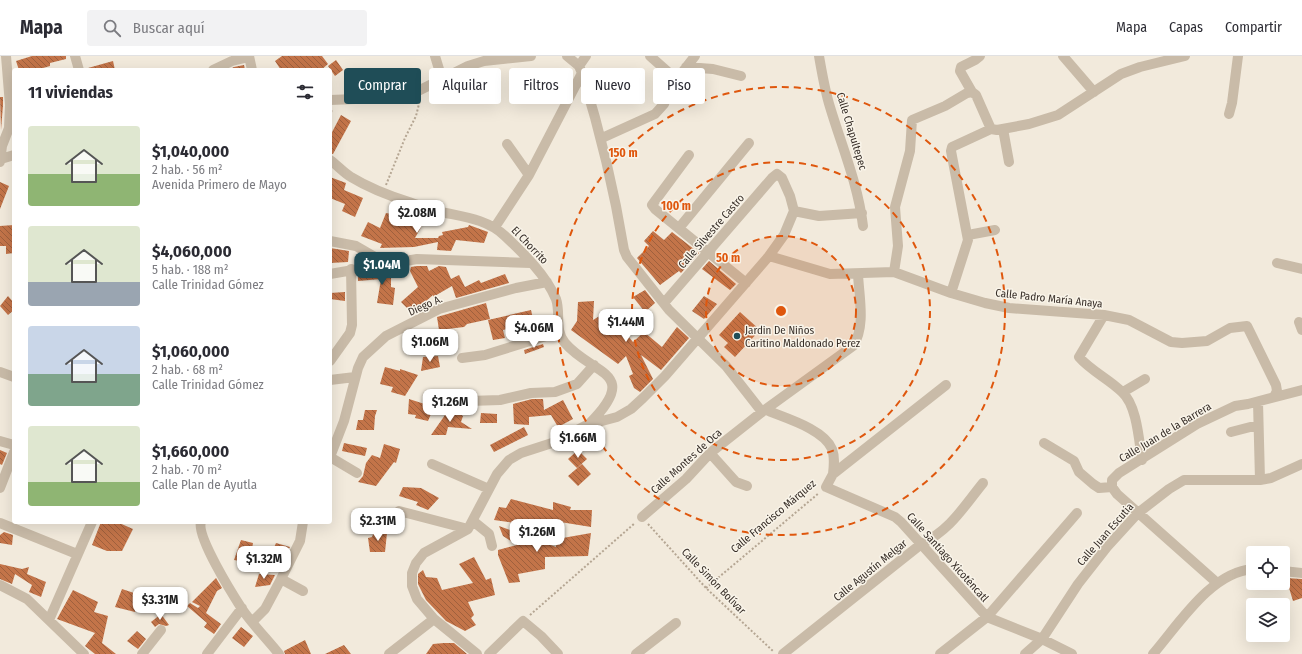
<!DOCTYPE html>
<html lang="es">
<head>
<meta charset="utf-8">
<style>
	:root { --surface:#fff; --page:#f2f2f3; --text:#2b2b33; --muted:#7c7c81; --line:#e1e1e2; --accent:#1f4d57 }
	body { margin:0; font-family:"Fira Sans Condensed",sans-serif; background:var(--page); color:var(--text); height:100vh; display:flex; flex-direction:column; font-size:15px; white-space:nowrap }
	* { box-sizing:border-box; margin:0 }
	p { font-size:13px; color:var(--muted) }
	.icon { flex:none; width:22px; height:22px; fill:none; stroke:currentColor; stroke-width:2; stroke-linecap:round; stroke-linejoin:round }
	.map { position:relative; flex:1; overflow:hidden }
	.panel { position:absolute; left:12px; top:12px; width:320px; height:456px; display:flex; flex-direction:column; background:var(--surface); border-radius:4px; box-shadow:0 4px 16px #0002 }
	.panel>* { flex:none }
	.hud { position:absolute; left:344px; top:12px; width:380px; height:36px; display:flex; gap:8px }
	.tools { position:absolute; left:1246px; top:490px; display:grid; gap:8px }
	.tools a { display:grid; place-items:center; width:44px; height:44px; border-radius:4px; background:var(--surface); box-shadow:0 4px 16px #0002; font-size:20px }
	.price { position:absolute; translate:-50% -34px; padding:0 9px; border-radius:8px; background:#fff; color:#222; font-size:13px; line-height:26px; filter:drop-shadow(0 1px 2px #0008) }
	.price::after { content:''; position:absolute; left:50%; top:24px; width:12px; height:9px; margin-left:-6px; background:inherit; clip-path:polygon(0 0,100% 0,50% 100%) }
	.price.active { background:var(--accent); color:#fff }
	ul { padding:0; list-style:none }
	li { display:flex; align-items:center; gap:12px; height:100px; padding:0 16px }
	li span { display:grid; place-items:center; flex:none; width:112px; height:80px; border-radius:4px; color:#555 }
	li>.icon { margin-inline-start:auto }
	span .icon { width:48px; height:48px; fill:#fffc; stroke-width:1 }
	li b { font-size:17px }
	h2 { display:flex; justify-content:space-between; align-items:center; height:48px; padding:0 16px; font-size:17px }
	.tag { padding:0 14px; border-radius:4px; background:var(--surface); box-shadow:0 4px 16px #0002; font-size:14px; line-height:36px }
	.tag.active { background:var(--accent); color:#fff }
	header { display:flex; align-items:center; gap:24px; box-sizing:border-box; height:56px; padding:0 20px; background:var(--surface); border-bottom:1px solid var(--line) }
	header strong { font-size:19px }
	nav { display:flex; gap:22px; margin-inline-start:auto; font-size:14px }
	.search { width:280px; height:36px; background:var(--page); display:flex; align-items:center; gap:10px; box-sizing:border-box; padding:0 14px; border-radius:4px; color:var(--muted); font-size:15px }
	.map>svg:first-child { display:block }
	.building { fill:url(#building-back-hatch) }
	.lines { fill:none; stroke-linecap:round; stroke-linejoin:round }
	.path { stroke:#b5a693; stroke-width:2; stroke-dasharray:2 2; stroke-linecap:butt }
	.minor { stroke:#c9bba8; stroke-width:10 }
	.ring { fill:none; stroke:#df570d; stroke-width:2; stroke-dasharray:7 5 }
	.poi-dot { fill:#1f4d57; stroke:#f9f4e9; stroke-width:1.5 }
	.labels { text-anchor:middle; stroke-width:3; stroke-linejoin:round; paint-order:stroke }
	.street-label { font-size:11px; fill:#372e28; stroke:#f9f4e9 }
	.poi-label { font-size:11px; fill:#372e28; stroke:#f9f4e9; text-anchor:start }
	.centre { fill:#df570d; stroke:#f9f4e9; stroke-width:2 }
	.ring-label { font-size:12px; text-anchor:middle; font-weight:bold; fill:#df570d; stroke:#f9f4e9; stroke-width:3; stroke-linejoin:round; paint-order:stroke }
</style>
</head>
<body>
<header>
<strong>Mapa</strong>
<div class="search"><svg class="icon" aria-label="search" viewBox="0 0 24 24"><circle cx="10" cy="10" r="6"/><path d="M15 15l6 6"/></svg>Buscar aquí</div>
<nav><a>Mapa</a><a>Capas</a><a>Compartir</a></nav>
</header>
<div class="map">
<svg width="1302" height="598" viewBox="0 0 1302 598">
	<defs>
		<pattern id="building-back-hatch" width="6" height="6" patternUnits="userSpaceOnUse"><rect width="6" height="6" fill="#c37449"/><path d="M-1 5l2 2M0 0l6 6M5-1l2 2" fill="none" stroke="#9f603d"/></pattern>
	</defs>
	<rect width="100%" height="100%" fill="#f2eadc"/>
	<path class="building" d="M32 0H66V3L50 7V10L36 14H19L16 5Z
		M282 0H322L328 8 321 14H281L275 5Z
		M336 4 343 14 335 20 328 10Z
		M113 5 115 14H89L88 12Z
		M244 9 245 14H228L234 11Z
		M0 41H3V49L1 74Z
		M341 59 351 65 333 98H330V80Z
		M330 121 346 127 344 134 363 142 355 161 342 155 345 148 330 142Z
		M0 126 9 130 0 153Z
		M386 157 425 164 415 182H438L439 180 443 179 442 176 468 171 469 169 488 176 484 187 456 184 451 195 437 194 438 186 414 191 380 192 382 188 361 180 368 166 380 172Z
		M14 169V197L6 198V190H0V170Z
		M653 175 664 184 672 176 699 197 681 217 679 215 660 229 637 202 649 190 644 185Z
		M330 192 349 195 348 206 330 207Z
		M709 205 736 228 730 234 702 213Z
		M417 210H427L429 215 439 210 446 211 451 223 459 219 465 231 479 224 481 227 505 218 509 227 456 242 452 230 433 241V239L425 246 410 255 401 246 418 231 410 215 411 211Z
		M391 214V231L395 232 393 249 377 247 381 223 358 225V220Z
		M645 234 655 247 645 256 633 241Z
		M345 236V245L330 243V237Z
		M8 240 14 247V254L8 259 0 250Z
		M704 240 717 248 704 263 692 255Z
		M594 245 593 264 611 253 617 267 633 286 644 276 662 291 677 271 689 282 661 314 641 299 653 323 640 336 634 332 629 320 633 318 626 300 618 308 571 274 577 265 578 246Z
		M486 247 490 263 467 268 464 271 439 274 437 261Z
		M531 254 536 276 521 281 519 270 503 274 505 282 493 284 488 264Z
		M740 256 760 274 735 301 724 291 728 287 719 279Z
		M543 288 544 291 525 298 524 294Z
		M438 300 440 311 421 315 423 301Z
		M385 311 400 315V313L418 319 405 340 391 336 393 331 380 328Z
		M409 343 434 351 428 365 415 362 416 359 408 358Z
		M532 343H543L544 354 563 344 573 363 558 371 551 359 529 361V369L514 368 513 348Z
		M450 352 463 360 461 366 472 373 448 371 446 379H431Z
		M365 354H377L375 360 374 374H356L358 364H363Z
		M481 357 497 358V367H480Z
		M524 371 528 379 494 396 490 389Z
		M344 387 367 392 365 400 342 395Z
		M384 388 400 393 396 407 394 406 376 430 358 426 363 420 366 407 372 399 380 402Z
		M0 394 7 397 2 409 0 408Z
		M578 394 587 403 577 412 568 403Z
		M582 408 591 418 578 430 568 420Z
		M403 431 421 432 439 442 428 454 416 449 418 446 399 440Z
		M511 443 553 454V446L571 451 570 454H592L591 471 548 464 546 471 494 464 499 451 506 452Z
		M101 466H117L133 473 122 495H107L92 489Z
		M499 470 556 491 557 483 591 477 588 500 545 501V513L518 518 520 526 509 527 498 499V494L517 489 503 480Z
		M4 476 13 479 12 489 0 487V479Z
		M374 476 387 477 385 496H370L368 482 372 481Z
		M241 484 253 487 252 493 263 498 256 508 234 504Z
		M276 487 290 491 283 504 270 501Z
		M474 501 486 524 491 522 495 539 468 546 474 559 471 562 476 569 465 575 446 565 426 544 418 528V518L423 514 426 521 437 522 442 534 473 527 459 508Z
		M0 508 22 513 29 511 27 518 46 526 41 541 29 536 32 529 15 518 12 528 0 523Z
		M259 518 275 519 270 529 255 531Z
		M216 522 222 532 217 535 206 557 221 568 214 578 204 571 207 567 187 550 190 547 198 552 200 550 192 546Z
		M1286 522 1302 523V542L1293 545Z
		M122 533 140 539 135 556 115 551Z
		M73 534 98 546 94 556 108 560 102 587 116 598H95L85 590 95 577 57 563Z
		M161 558 169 569 166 570 159 568 155 571 151 566Z
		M241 571 253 580 244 591 232 582Z
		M137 575 146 583 138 593 127 585Z
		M305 584 311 598H285L284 595Z
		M444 587H454L467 598H426L433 588Z
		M344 589 351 598H325Z"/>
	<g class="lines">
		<path class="path" d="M330 60 332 53
			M386 129 405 82 416 60 420 44
			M648 468 706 532 774 596
			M706 532 819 437
			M530 559 635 467"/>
		<path class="minor" d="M75 0 79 14
			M249 0 252 14
			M435 0 442 23
			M567 0 579 10 582 17C600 75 614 133 624 194L627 201 669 254 726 310 762 356
			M650 0 677 24
			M819 0C822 17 825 35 830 51 842 91 858 128 863 170
			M980 0 975 4 961 11 960 15 972 36 976 39 991 73
			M1063 0 1094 36
			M579 10 586 0
			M686 11 713 13 741 20
			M213 14 232 5 249 1
			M330 44 406 41 468 10 484 5 531 0
			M1229 58 1232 47 1238 0
			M991 73 997 74 1029 68 1058 59 1121 18 1140 11 1185 0
			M1003 73 1009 106
			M602 82 655 58 664 48 670 32 695 0
			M507 88 529 119
			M689 99 652 149 655 153 746 227
			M1 103 14 99
			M330 104C337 109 344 117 351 121 369 132 390 140 409 146 420 150 431 153 441 156 464 161 487 163 505 180 524 198 546 219 556 243 561 257 554 274 565 287 592 319 642 315 589 368
			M0 106 2 90 9 72 10 49 6 0
			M794 155 819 160 862 157
			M495 171 529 119 582 17
			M679 172 749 87
			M968 179 995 174
			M330 185 356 190 387 208
			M769 200 830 218 894 216 951 237 985 247 1009 252 1104 259 1129 264 1171 286 1182 287 1207 285 1230 272 1247 270 1276 329 1277 335 1274 341
			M1277 207 1302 213
			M894 216 898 190 895 151 910 95 912 64 945 50 967 37 972 36
			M330 218 417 203 530 207
			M951 237 968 184 951 95 952 91 991 73
			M1104 259 1079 301C1091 315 1109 323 1122 336 1137 349 1139 385 1142 404
			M1299 266 1302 274
			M462 302 485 299 559 276
			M330 305 350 277 352 269 351 213
			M0 316 14 321
			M330 324 355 321
			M946 329 833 418 826 431 895 461 901 466 987 561 1042 583 1072 598
			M1123 336 1145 323
			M469 345 500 344 531 337 555 336 577 328 594 309
			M1258 346 1260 424
			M766 354C785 362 824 373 832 393 835 401 834 409 833 418
			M1231 376 1258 369
			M0 385 14 389
			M1044 387 1074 405 1079 416 1093 428 1099 432 1112 431
			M710 397 736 426 747 430
			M432 408 489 433
			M357 417 330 401 344 365 358 312 363 301 386 280 439 253 516 232 547 226
			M0 432 14 396
			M399 455 468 473
			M642 461 686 423 710 397 762 356 853 290C866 270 859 241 858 218
			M473 465 489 478 492 490
			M201 466C196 480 233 539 242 553 253 569 267 583 279 598
			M0 467 77 498
			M1283 515 1302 517
			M281 523 303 535
			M1216 526 1117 438 1112 431V424L1119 417 1197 368 1235 350 1248 348 1302 334
			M0 529 27 543 84 598
			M49 564 92 466
			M252 566 265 553 281 523 300 485 303 466
			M142 598 161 574
			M207 598 242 552
			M389 598 434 563
			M477 598 434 563 417 543 412 530V517L416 507 424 497 468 473 497 418 509 404 521 397 552 387 587 369 617 361 631 353 643 342 665 320 769 200 784 179 794 155 790 140 782 122 777 118 772 122 664 247
			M489 598 523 565 541 580 558 598
			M636 598 676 567
			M783 598 920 489C951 473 962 453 983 427
			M940 598 987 561 1077 457
			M1025 598 1042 583 1078 528 1107 491 1138 457 1169 433 1184 424H1260L1271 422 1302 408
			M1153 598C1179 568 1211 516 1253 513"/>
	</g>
	<circle cx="781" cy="255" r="75" fill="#df570d" fill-opacity=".12"/>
	<g class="ring">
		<circle cx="781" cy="255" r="75"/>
		<circle cx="781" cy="255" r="149"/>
		<circle cx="781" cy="255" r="224"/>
	</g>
	<circle class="poi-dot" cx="737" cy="280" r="4"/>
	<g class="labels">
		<g class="street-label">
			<text transform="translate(852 75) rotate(73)" y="4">Calle Chapultepec</text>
			<text transform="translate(711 175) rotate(-49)" y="4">Calle Silvestre Castro</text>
			<text transform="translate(530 189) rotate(46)" y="4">El Chorrito</text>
			<text transform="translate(1049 242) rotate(6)" y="4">Calle Padro María Anaya</text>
			<text transform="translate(425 249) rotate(-24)" y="4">Diego A.</text>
			<text transform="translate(1165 376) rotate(-31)" y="4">Calle Juan de la Barrera</text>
			<text transform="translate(686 405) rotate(-42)" y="4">Calle Montes de Oca</text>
			<text transform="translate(773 460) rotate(-40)" y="4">Calle Francisco Márquez</text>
			<text transform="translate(1105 478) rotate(-49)" y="4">Calle Juan Escutia</text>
			<text transform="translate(948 501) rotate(48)" y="4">Calle Santiago Xicoténcatl</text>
			<text transform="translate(870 514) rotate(-39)" y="4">Calle Agustín Melgar</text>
			<text transform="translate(714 525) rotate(46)" y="4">Calle Simón Bolívar</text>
		</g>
		<g class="poi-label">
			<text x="745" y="278">Jardin De Niños<tspan x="745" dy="13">Caritino Maldonado Perez</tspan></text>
		</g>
	</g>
	<circle cx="781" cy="255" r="6" class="centre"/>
	<g class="ring-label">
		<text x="623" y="101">150 m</text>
		<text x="676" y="154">100 m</text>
		<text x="728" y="206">50 m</text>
	</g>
</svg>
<div class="tools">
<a><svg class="icon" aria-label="locate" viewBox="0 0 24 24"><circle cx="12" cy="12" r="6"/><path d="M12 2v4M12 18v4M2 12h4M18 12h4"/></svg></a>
<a><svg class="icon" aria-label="layers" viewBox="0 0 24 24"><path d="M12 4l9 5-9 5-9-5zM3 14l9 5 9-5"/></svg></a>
</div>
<b class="price" style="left:417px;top:178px">$2.08M</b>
<b class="price active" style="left:382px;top:230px">$1.04M</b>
<b class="price" style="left:626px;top:287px">$1.44M</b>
<b class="price" style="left:534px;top:293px">$4.06M</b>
<b class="price" style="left:430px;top:307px">$1.06M</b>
<b class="price" style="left:450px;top:367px">$1.26M</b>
<b class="price" style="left:578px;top:403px">$1.66M</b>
<b class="price" style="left:378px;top:486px">$2.31M</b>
<b class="price" style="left:537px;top:497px">$1.26M</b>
<b class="price" style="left:264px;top:524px">$1.32M</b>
<b class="price" style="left:160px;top:565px">$3.31M</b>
<div class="hud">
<a class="tag active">Comprar</a>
<a class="tag">Alquilar</a>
<a class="tag">Filtros</a>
<a class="tag">Nuevo</a>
<a class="tag">Piso</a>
</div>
<section class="panel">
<h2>11 viviendas<svg class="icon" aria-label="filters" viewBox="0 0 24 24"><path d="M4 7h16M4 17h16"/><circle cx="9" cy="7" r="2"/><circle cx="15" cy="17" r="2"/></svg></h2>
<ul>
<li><span style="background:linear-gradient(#dfe7d0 60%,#8fb573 0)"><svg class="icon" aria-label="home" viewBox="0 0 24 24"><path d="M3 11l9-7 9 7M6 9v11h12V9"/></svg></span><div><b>$1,040,000</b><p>2 hab. · 56 m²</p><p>Avenida Primero de Mayo</p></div></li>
<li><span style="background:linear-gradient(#dfe7d0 70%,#9aa5b1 0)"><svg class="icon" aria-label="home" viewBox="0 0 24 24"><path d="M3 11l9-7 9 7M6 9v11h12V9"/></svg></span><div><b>$4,060,000</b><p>5 hab. · 188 m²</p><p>Calle Trinidad Gómez</p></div></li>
<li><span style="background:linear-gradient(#c9d6e8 60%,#7fa58c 0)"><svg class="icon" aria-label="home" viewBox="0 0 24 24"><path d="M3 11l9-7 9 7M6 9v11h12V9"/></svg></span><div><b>$1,060,000</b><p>2 hab. · 68 m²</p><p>Calle Trinidad Gómez</p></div></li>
<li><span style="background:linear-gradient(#dfe7d0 70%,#8fb573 0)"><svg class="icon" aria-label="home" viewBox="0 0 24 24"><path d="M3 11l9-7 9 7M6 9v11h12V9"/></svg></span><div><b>$1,660,000</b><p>2 hab. · 70 m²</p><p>Calle Plan de Ayutla</p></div></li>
</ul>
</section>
</div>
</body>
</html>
